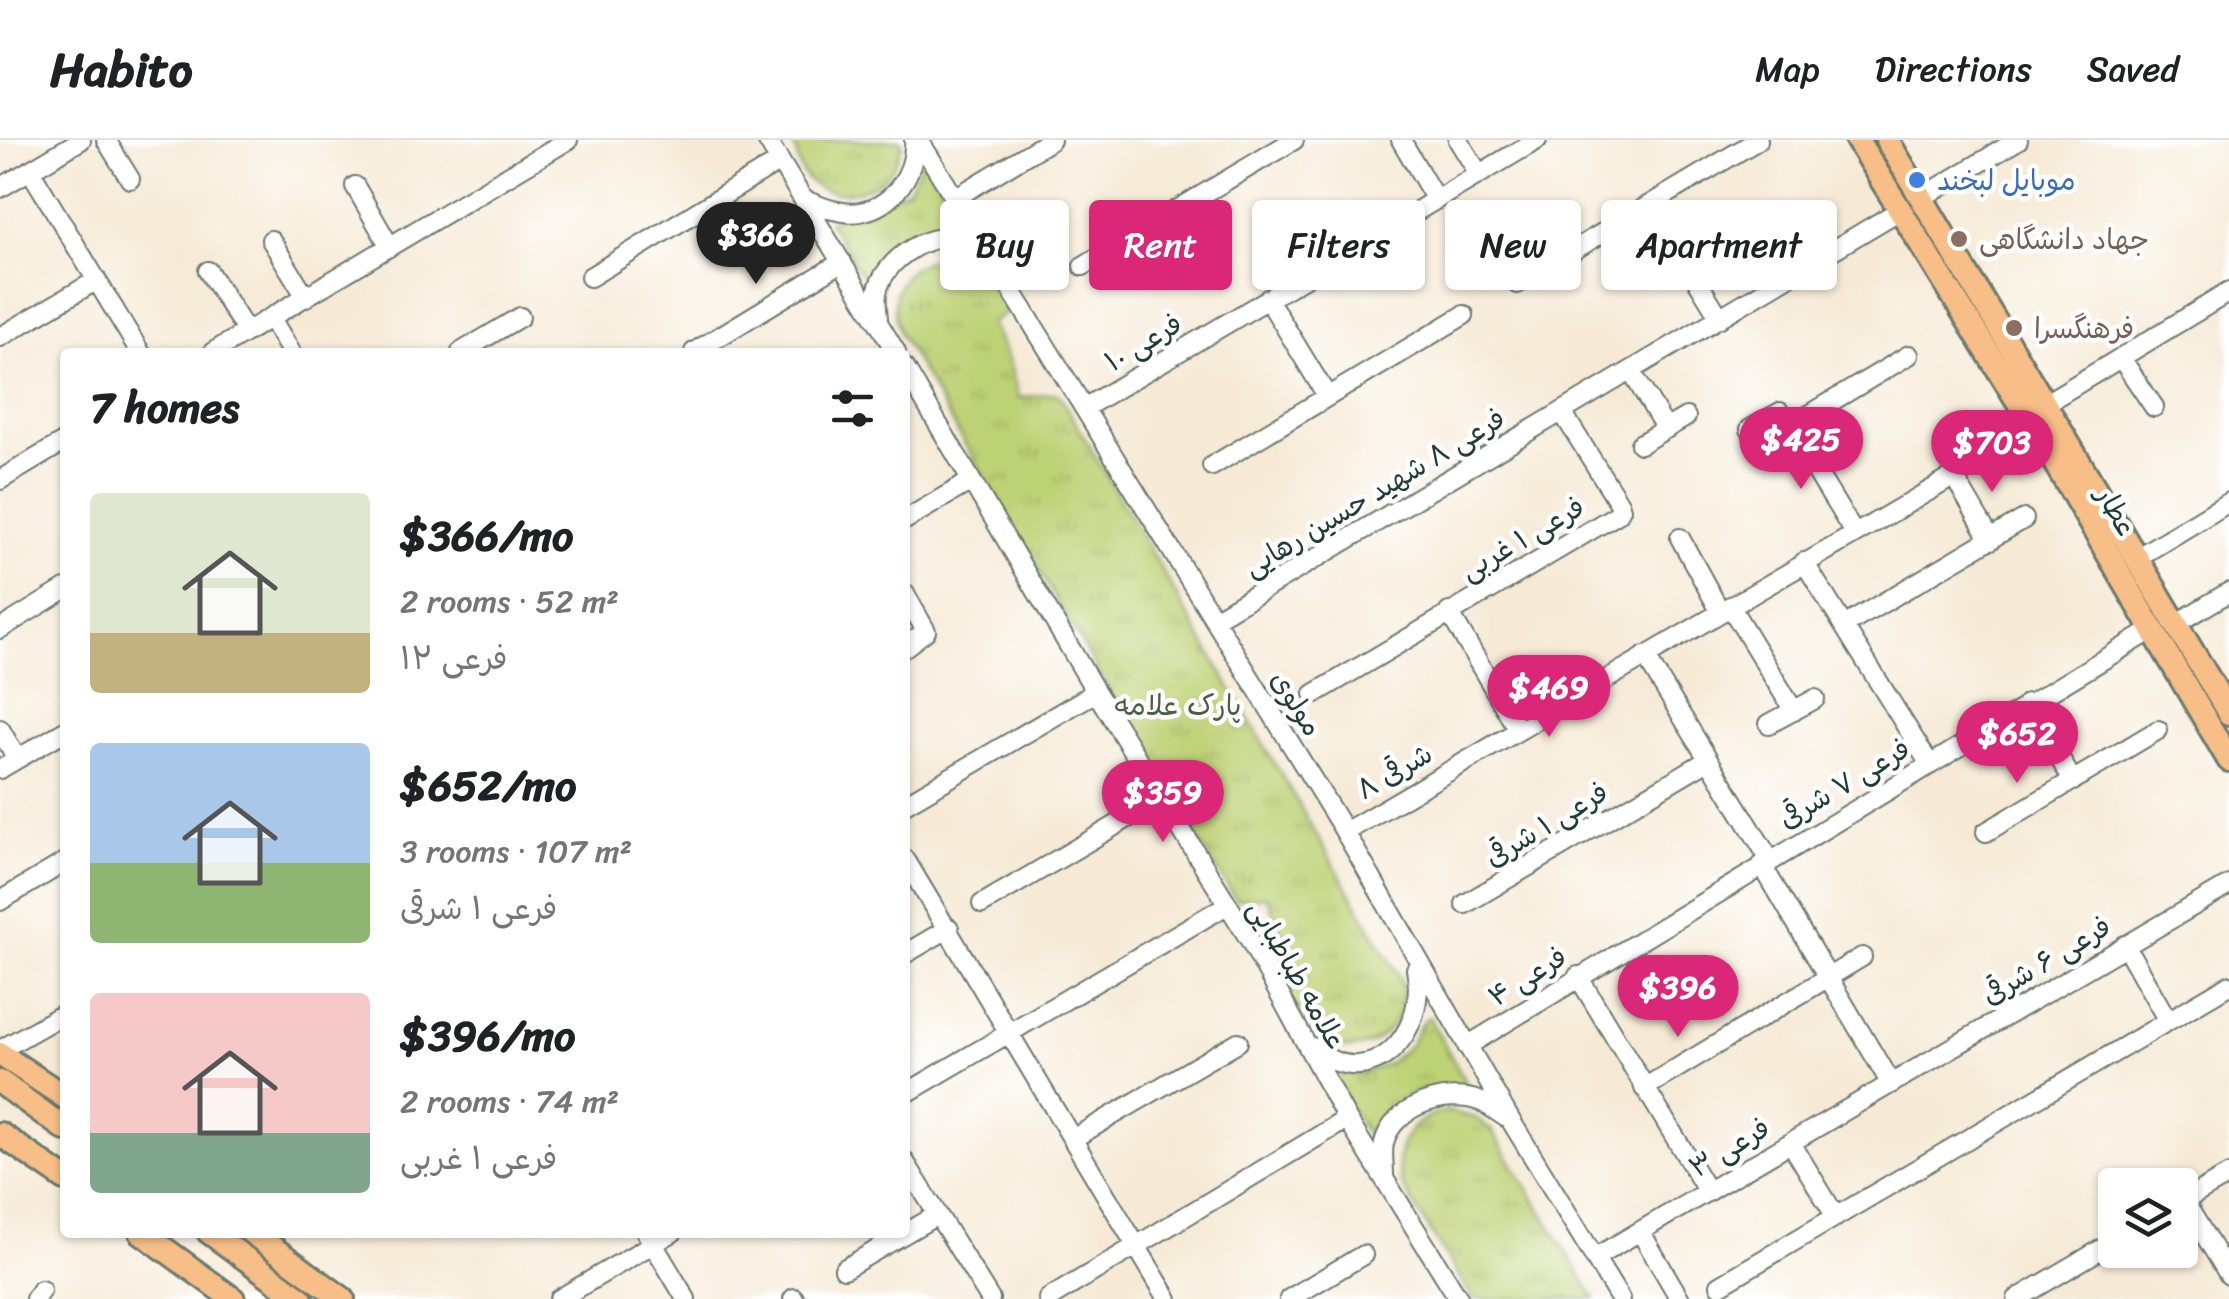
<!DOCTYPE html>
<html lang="en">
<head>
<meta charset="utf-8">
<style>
	:root { --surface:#fff; --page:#f6f6f6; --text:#202124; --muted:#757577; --line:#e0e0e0; --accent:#db2777 }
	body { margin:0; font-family:Sriracha,"Playpen Sans Arabic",sans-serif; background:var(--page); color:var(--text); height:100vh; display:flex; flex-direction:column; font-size:38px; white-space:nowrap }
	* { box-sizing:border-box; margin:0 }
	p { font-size:32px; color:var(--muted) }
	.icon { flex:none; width:55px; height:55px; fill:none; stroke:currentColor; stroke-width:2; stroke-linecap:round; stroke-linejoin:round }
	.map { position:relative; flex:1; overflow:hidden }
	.panel { position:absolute; left:60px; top:208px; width:850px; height:890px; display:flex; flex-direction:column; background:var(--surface); border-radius:10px; box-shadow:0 2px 8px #0004 }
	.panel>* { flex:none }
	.top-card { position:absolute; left:940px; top:60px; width:950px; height:90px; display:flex; gap:20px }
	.buttons { position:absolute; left:2098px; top:1028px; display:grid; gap:20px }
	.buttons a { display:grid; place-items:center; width:100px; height:100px; border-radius:10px; background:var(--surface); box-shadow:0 2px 8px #0004; font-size:50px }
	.price { position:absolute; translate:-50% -85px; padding:0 22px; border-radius:35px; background:var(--accent); color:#fff; font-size:32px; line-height:65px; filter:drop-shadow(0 2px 5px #0008) }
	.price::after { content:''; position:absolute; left:50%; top:60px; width:30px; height:22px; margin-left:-15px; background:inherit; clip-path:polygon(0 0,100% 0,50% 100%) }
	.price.on { background:#222; color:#fff }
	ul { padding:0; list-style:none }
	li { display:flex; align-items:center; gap:30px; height:250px; padding:0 30px }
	li span { display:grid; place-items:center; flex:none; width:280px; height:200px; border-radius:10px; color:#555 }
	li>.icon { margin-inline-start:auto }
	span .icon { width:120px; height:120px; fill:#fffc; stroke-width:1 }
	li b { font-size:42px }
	h2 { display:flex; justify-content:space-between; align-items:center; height:120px; padding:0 30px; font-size:42px }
	.chip { padding:0 35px; border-radius:10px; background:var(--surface); box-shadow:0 2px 8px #0004; font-size:35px; line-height:90px }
	.chip.on { background:var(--accent); color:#fff }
	header { display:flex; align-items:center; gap:60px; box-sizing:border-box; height:140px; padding:0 50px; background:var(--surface); border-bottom:2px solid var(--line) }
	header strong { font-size:48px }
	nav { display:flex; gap:55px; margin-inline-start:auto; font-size:35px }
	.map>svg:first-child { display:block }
	.park { fill:url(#park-tufts); stroke:#6e8754; stroke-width:2.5 }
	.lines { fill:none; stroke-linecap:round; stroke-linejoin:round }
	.minor-casing { stroke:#6a7a6d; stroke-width:22 }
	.major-casing { stroke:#6a7a6d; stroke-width:28 }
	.minor { stroke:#fff; stroke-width:18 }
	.major { stroke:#f7be88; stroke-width:22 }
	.shop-dot { fill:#3f7fe0; stroke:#fff; stroke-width:4 }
	.education-dot { fill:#8d6e63; stroke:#fff; stroke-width:4 }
	.labels { text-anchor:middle; stroke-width:9; stroke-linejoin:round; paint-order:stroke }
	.shop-label { font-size:28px; fill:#366cbe; stroke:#fff; text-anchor:start }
	.education-label { font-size:28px; fill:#785e54; stroke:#fff; text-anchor:start }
	.street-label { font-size:28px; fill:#1f3d34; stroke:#fff }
	.park-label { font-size:28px; fill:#466244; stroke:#fff }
</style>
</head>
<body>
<header>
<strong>Habito</strong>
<nav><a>Map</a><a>Directions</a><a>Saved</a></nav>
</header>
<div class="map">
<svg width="2229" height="1159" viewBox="0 0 2229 1159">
	<defs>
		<pattern id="park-tufts" width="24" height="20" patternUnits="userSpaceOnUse" patternTransform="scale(2.5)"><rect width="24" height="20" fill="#bdd174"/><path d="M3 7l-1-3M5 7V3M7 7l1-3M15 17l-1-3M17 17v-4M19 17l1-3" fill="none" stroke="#a2b465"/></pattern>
	</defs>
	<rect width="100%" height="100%" fill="#fff"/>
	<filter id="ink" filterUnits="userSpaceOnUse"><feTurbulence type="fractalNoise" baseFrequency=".01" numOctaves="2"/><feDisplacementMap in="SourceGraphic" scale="20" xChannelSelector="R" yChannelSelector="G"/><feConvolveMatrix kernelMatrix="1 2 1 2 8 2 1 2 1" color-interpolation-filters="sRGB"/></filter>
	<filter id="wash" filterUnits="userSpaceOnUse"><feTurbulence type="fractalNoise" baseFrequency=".0048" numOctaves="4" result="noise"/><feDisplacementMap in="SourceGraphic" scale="40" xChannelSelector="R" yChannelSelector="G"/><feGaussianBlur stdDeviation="2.25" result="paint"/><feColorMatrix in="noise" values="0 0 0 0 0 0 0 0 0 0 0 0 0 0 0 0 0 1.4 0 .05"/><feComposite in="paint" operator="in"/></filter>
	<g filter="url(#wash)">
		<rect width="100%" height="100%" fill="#f6ead6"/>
		<path class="park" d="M793 0H901L902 5C898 15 896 26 888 34 868 57 819 61 802 32 797 23 796 9 793 0Z
			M926 21 964 86 962 90C921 81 884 102 871 143H866L828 81 908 49 922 22Z
			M951 115C981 125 992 145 1008 171L991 183 1009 222 1019 258 1055 253 1060 256 1400 838C1413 878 1372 922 1331 904 1309 894 1298 869 1286 850L1305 839 1286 806 1267 756 1236 760C1120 574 1012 382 900 194 884 146 905 122 951 115Z
			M1429 877 1467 945C1435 948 1408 945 1387 975 1380 984 1377 995 1371 1003L1331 935 1363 933 1388 924 1410 905 1423 881Z
			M1447 971 1476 978 1491 989 1595 1159H1473L1402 1046C1390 1008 1409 978 1447 971Z"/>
	</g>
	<g filter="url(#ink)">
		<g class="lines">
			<defs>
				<path id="minor" d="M106 0 130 39
					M767 0 896 212
					M919 0 1345 692 1511 981 1620 1159
					M1401 0 1436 60
					M1458 0 1479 34
					M30 30 140 212
					M355 46 390 107
					M0 48 81 0
					M955 58 1051 0
					M1921 58 2018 0
					M805 60C822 67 841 75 860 72 894 66 916 32 914 0
					M1651 65 1720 178
					M271 100 306 157
					M1083 126 1294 0
					M208 131 247 192
					M590 137 780 21
					M1517 144 1758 0
					M1268 159 1327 256
					M271 178 291 212
					M878 178C877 170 876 161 877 153 883 119 933 87 966 101 973 103 980 110 987 114
					M0 197 97 140
					M213 212 568 0
					M461 212 520 177
					M694 212 842 122
					M2121 218 2154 267
					M905 228 1096 552 1251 802 1347 979 1459 1159
					M1631 231 1666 289
					M2046 263 2229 152
					M1084 268 1537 0
					M1789 287 1909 215
					M1750 289 1780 272 1854 393
					M1640 304 1686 277
					M1212 326 1464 175
					M1953 335 1991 400
					M0 340 65 301
					M905 380 971 341
					M1680 398 1720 471
					M2138 417 2229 362
					M1804 422 1929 623
					M905 454 926 491 905 507
					M1730 466 1794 571
					M1449 472 1518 590
					M1214 479 1900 70
					M2176 484 2229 452
					M1844 486 2024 379
					M0 489 65 449
					M1645 516 1770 720
					M1314 554 1618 374 1621 369 1619 363 1562 272
					M2027 563 2073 641
					M1769 584 1815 559
					M0 589 17 619
					M0 629 65 591
					M905 664 1096 552
					M1345 692 2035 289
					M1986 692 2158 590
					M905 719 1168 1159
					M1762 725 1891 944
					M0 761 65 722
					M982 764 1162 658
					M1465 764 1708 620
					M2125 805 2168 881
					M905 814 949 788
					M1578 836 1708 1052
					M1467 906 2152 490
					M1312 907C1371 958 1429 892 1416 829
					M0 910 65 873
					M1644 948 1862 817
					M905 954 1227 765
					M1074 998 1238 902
					M1791 1003 1836 1077
					M905 1022 990 1159
					M1384 1035C1384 1025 1382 1013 1384 1003 1393 966 1446 949 1479 961 1488 964 1498 973 1507 978
					M2184 1061 2229 1135
					M2180 1063 2229 1035
					M1640 1091 1680 1159
					M646 1092 686 1159
					M1596 1117 2229 745
					M844 1129 937 1075
					M1720 1145 2229 845
					M35 1159 41 1150
					M559 1159 673 1092
					M793 1159 794 1158
					M1048 1159 1347 979
					M1289 1159 1363 1115
					M2017 1159 2115 1101"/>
				<path id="major" d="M1857 0 2035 289 2229 620
					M1887 0 2229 573
					M0 914 65 957
					M0 942 65 989
					M0 994 65 1039
					M141 1092 233 1159
					M209 1092 301 1159
					M251 1092 343 1159"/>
			</defs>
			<use href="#minor" class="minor-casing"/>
			<use href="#major" class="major-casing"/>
			<use href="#minor" class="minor"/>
			<use href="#major" class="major"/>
		</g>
	</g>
	<circle class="shop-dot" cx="1917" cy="40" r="10"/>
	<g class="education-dot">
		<circle cx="1959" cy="99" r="10"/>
		<circle cx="2014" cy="188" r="10"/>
	</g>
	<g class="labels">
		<g class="shop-label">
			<text x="1937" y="50">موبایل لبخند</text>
		</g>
		<g class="education-label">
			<text x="1979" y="109">جهاد دانشگاهی</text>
			<text x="2034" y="198">فرهنگسرا</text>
		</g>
		<g class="street-label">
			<text transform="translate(1143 202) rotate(-31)" y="10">فرعی ۱۰</text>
			<text transform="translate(1374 352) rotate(-31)" y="10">فرعی ۸ شهید حسین رهایی</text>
			<text transform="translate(2117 371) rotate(60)" y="10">عطار</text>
			<text transform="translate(1522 398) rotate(-30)" y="10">فرعی ۱ غربی</text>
			<text transform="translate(1297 563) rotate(58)" y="10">مولوی</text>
			<text transform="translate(1394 631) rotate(-30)" y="10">۸ شرقی</text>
			<text transform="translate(1844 643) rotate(-31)" y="10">فرعی ۷ شرقی</text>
			<text transform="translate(1546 684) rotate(-31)" y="10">فرعی ۱ شرقی</text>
			<text transform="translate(2046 820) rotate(-31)" y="10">فرعی ۶ شرقی</text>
			<text transform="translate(1298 835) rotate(60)" y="10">علامه طباطبایی</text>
			<text transform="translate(1527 836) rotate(-32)" y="10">فرعی ۴</text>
			<text transform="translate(1729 1007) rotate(-31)" y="10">فرعی ۳</text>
		</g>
		<g class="park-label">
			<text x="1178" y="575">پارک علامه</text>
		</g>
	</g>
</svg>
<div class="buttons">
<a><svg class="icon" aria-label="layers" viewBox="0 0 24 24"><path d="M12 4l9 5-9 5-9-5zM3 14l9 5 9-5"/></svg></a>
</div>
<b class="price on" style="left:756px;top:147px">$366</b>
<b class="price" style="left:1801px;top:352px">$425</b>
<b class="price" style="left:1992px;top:355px">$703</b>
<b class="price" style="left:1549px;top:600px">$469</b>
<b class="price" style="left:2017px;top:646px">$652</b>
<b class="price" style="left:1163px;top:705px">$359</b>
<b class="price" style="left:1678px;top:900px">$396</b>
<div class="top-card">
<a class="chip">Buy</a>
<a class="chip on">Rent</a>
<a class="chip">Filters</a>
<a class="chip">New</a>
<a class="chip">Apartment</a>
</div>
<section class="panel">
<h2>7 homes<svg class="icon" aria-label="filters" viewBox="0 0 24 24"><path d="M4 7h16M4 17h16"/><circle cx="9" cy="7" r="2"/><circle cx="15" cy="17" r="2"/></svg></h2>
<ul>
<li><span style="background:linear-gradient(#dfe7d0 70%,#c2b280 0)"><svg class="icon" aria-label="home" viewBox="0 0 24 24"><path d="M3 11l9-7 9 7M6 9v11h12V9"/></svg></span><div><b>$366/mo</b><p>2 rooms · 52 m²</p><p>فرعی ۱۲</p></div></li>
<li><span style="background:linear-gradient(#a9c7e8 60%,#8fb573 0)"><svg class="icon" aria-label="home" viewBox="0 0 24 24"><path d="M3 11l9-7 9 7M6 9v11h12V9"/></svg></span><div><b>$652/mo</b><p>3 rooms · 107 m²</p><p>فرعی ۱ شرقی</p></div></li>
<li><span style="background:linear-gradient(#f6c9c9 70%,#7fa58c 0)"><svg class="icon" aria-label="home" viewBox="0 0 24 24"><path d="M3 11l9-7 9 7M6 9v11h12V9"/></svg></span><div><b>$396/mo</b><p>2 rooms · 74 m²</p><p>فرعی ۱ غربی</p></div></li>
</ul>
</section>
</div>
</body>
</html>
